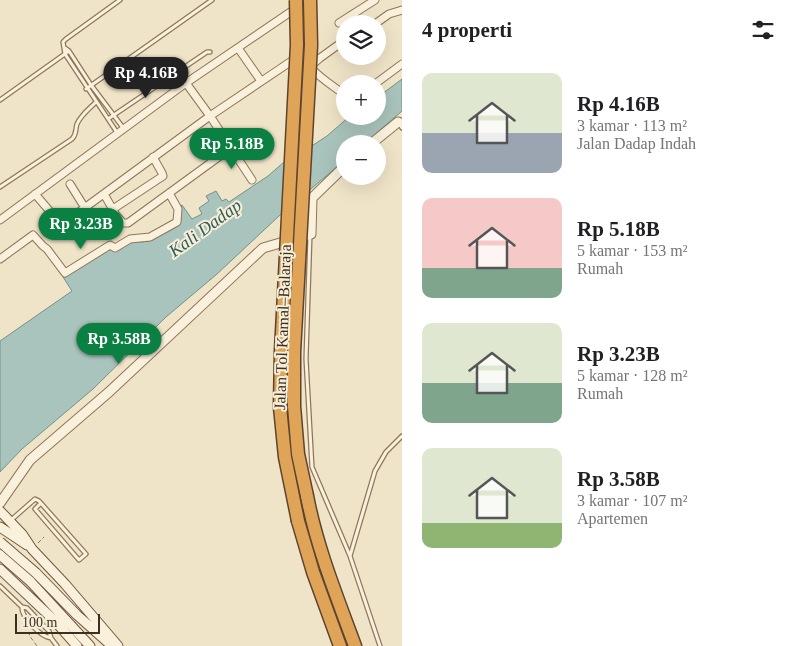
<!DOCTYPE html>
<html lang="id">
<head>
<meta charset="utf-8">
<style>
	:root { --surface:#fff; --page:#f6f6f6; --text:#202124; --muted:#757577; --accent:#0b8043 }
	body { margin:0; font-family:Georgia,serif; background:var(--page); color:var(--text); height:100vh; display:flex; flex-direction:column; font-size:19px; white-space:nowrap }
	* { box-sizing:border-box; margin:0 }
	p { font-size:16px; color:var(--muted) }
	.icon { flex:none; width:28px; height:28px; fill:none; stroke:currentColor; stroke-width:2; stroke-linecap:round; stroke-linejoin:round }
	.map { position:relative; flex:1; overflow:hidden }
	.details { display:flex; flex-direction:column; background:var(--surface); width:395px }
	.details>* { flex:none }
	.fabs { position:absolute; left:336px; top:15px; display:grid; gap:10px }
	.fabs a { display:grid; place-items:center; width:50px; height:50px; border-radius:50%; background:var(--surface); box-shadow:0 5px 20px #0002; font-size:25px }
	.scale { position:absolute; left:15px; bottom:12px; width:85px; box-sizing:border-box; padding-left:5px; border:2px solid #3d2e20; border-top:0; font-size:14px; line-height:18px; white-space:nowrap; color:#3d2e20; -webkit-text-stroke:4px #f7eed8; paint-order:stroke }
	.price { position:absolute; translate:-50% -42px; padding:0 11px; border-radius:18px; background:var(--accent); color:#fff; font-size:16px; line-height:32px; filter:drop-shadow(0 1px 2px #0008) }
	.price::after { content:''; position:absolute; left:50%; top:30px; width:15px; height:11px; margin-left:-8px; background:inherit; clip-path:polygon(0 0,100% 0,50% 100%) }
	.price.active { background:#222; color:#fff }
	ul { padding:0; list-style:none }
	li { display:flex; align-items:center; gap:15px; height:125px; padding:0 20px }
	li span { display:grid; place-items:center; flex:none; width:140px; height:100px; border-radius:10px; color:#555 }
	li>.icon { margin-inline-start:auto }
	span .icon { width:60px; height:60px; fill:#fffc; stroke-width:1 }
	li b { font-size:21px }
	h2 { display:flex; justify-content:space-between; align-items:center; height:60px; padding:0 20px; font-size:21px }
	main { display:flex; flex:1; min-height:0 }
	.map>svg:first-child { display:block }
	.water { fill:#a9c4bc; stroke:#6f938a }
	.lines { fill:none; stroke-linecap:round; stroke-linejoin:round }
	.service-casing { stroke:#8d765c; stroke-width:5.5 }
	.minor-casing { stroke:#8d765c; stroke-width:9 }
	.tertiary-casing { stroke:#8d765c; stroke-width:11 }
	.secondary-casing { stroke:#6f573f; stroke-width:11 }
	.motorway-casing { stroke:#5b4430; stroke-width:15 }
	.path { stroke:#8d765c; stroke-width:1; stroke-dasharray:4 2.5; stroke-linecap:butt }
	.service { stroke:#faf1dc; stroke-width:3 }
	.minor { stroke:#faf1dc; stroke-width:7 }
	.tertiary { stroke:#faf1dc; stroke-width:9 }
	.secondary { stroke:#faf1dc; stroke-width:9 }
	.motorway { stroke:#e0a458; stroke-width:12 }
	.secondary-bridge-casing { stroke:#6f573f; stroke-width:11; stroke-linecap:butt }
	.motorway-bridge-casing { stroke:#5b4430; stroke-width:15; stroke-linecap:butt }
	.secondary-bridge { stroke:#faf1dc; stroke-width:9 }
	.motorway-bridge { stroke:#e0a458; stroke-width:12 }
	.labels { text-anchor:middle; stroke-width:4; stroke-linejoin:round; paint-order:stroke }
	.street-label { font-size:16px; fill:#3d2e20; stroke:#f7eed8 }
	.water-label { font-size:18px; font-style:italic; fill:#2f5d5a; stroke:#f7eed8 }
</style>
</head>
<body>
<main>
<div class="map">
<svg width="402" height="646" viewBox="0 0 402 646">
	<rect width="100%" height="100%" fill="#f0e4c8"/>
	<path class="water" d="M402 79V111L364 144H345V160L279 216 217 274 166 317 93 389 22 449 0 472V341L72 291 63 277 96 255 134 241 142 242 149 241 178 224 179 207 182 205 192 219 202 214 199 208 209 201 206 196 216 191 222 201 226 199 229 202 268 176 284 162 295 161 306 154 307 149 327 136 350 116H378V97Z"/>
	<g class="lines">
		<defs>
			<path id="service" d="M65 48 69 51 91 85 124 129
				M86 89 212 0
				M0 100 69 51
				M108 119 207 52H210
				M402 120 398 122 402 128
				M118 134 65 54 63 42 66 39 120 0
				M0 187 72 139C77 134 75 130 77 124 81 115 89 109 96 102
				M310 235 306 359 312 467 350 556 380 646
				M10 521 35 499 39 501 86 554 79 560 35 509 41 503
				M350 556 375 471 386 452 402 436
				M0 586 22 607 27 608 43 625 49 631 51 638 57 646
				M22 607C21 617 41 637 51 638"/>
			<path id="minor" d="M339 23 375 0
				M375 24 389 14 402 10
				M238 48 261 81
				M310 67 320 58 345 40
				M186 83 210 116 252 180
				M375 84 402 64
				M70 184 85 208
				M35 194 59 222 64 223 210 116 299 56C304 58 306 63 310 67 320 78 333 86 345 95
				M84 209 97 225 116 215 104 194
				M113 209 163 176 162 173 153 157
				M116 215 123 223H128L231 148
				M0 220 186 83 308 0
				M0 259 33 235 43 246 47 249 65 273 110 245 115 248 130 239 150 237 177 222 178 209 169 193"/>
			<path id="tertiary" d="M371 144 398 122
				M0 503 30 460 109 392 263 248 311 234 312 198 345 166"/>
			<path id="secondary" d="M0 511 22 534 32 549 65 584 118 646
				M0 527 27 545
				M0 569 55 621 77 646
				M36 573 77 615 112 646
				M30 581 90 646"/>
			<path id="motorway" d="M307 496C317 548 337 597 355 646
				M298 521 313 572 340 646"/>
		</defs>
		<use href="#service" class="service-casing"/>
		<use href="#minor" class="minor-casing"/>
		<use href="#tertiary" class="tertiary-casing"/>
		<use href="#secondary" class="secondary-casing"/>
		<use href="#motorway" class="motorway-casing"/>
		<path class="path" d="M38 543 44 537
			M31 632 29 635 37 646"/>
		<use href="#service" class="service"/>
		<use href="#minor" class="minor"/>
		<use href="#tertiary" class="tertiary"/>
		<use href="#secondary" class="secondary"/>
		<use href="#motorway" class="motorway"/>
		<defs>
			<path id="secondary-bridge" d="M0 542 36 573
				M0 555 30 581"/>
			<path id="motorway-bridge" d="M296 0 297 45 281 351 280 407 285 457 298 521
				M307 496 298 454 294 406V352L311 45 310 0"/>
		</defs>
		<use href="#secondary-bridge" class="secondary-bridge-casing"/>
		<use href="#motorway-bridge" class="motorway-bridge-casing"/>
		<use href="#secondary-bridge" class="secondary-bridge"/>
		<use href="#motorway-bridge" class="motorway-bridge"/>
	</g>
	<g class="labels">
		<g class="street-label">
			<text transform="translate(282 327) rotate(-88)" y="6">Jalan Tol Kamal–Balaraja</text>
		</g>
		<g class="water-label">
			<text transform="translate(205 228) rotate(-36)" y="6">Kali Dadap</text>
		</g>
	</g>
</svg>
<div class="fabs">
<a><svg class="icon" aria-label="layers" viewBox="0 0 24 24"><path d="M12 4l9 5-9 5-9-5zM3 14l9 5 9-5"/></svg></a>
<a>+</a>
<a>−</a>
</div>
<div class="scale">100 m</div>
<b class="price active" style="left:146px;top:99px">Rp 4.16B</b>
<b class="price" style="left:232px;top:170px">Rp 5.18B</b>
<b class="price" style="left:81px;top:250px">Rp 3.23B</b>
<b class="price" style="left:119px;top:365px">Rp 3.58B</b>
</div>
<section class="details">
<h2>4 properti<svg class="icon" aria-label="filters" viewBox="0 0 24 24"><path d="M4 7h16M4 17h16"/><circle cx="9" cy="7" r="2"/><circle cx="15" cy="17" r="2"/></svg></h2>
<ul>
<li><span style="background:linear-gradient(#dfe7d0 60%,#9aa5b1 0)"><svg class="icon" aria-label="home" viewBox="0 0 24 24"><path d="M3 11l9-7 9 7M6 9v11h12V9"/></svg></span><div><b>Rp 4.16B</b><p>3 kamar · 113 m²</p><p>Jalan Dadap Indah</p></div></li>
<li><span style="background:linear-gradient(#f6c9c9 70%,#7fa58c 0)"><svg class="icon" aria-label="home" viewBox="0 0 24 24"><path d="M3 11l9-7 9 7M6 9v11h12V9"/></svg></span><div><b>Rp 5.18B</b><p>5 kamar · 153 m²</p><p>Rumah</p></div></li>
<li><span style="background:linear-gradient(#dfe7d0 60%,#7fa58c 0)"><svg class="icon" aria-label="home" viewBox="0 0 24 24"><path d="M3 11l9-7 9 7M6 9v11h12V9"/></svg></span><div><b>Rp 3.23B</b><p>5 kamar · 128 m²</p><p>Rumah</p></div></li>
<li><span style="background:linear-gradient(#dfe7d0 75%,#8fb573 0)"><svg class="icon" aria-label="home" viewBox="0 0 24 24"><path d="M3 11l9-7 9 7M6 9v11h12V9"/></svg></span><div><b>Rp 3.58B</b><p>3 kamar · 107 m²</p><p>Apartemen</p></div></li>
</ul>
</section>
</main>
</body>
</html>
